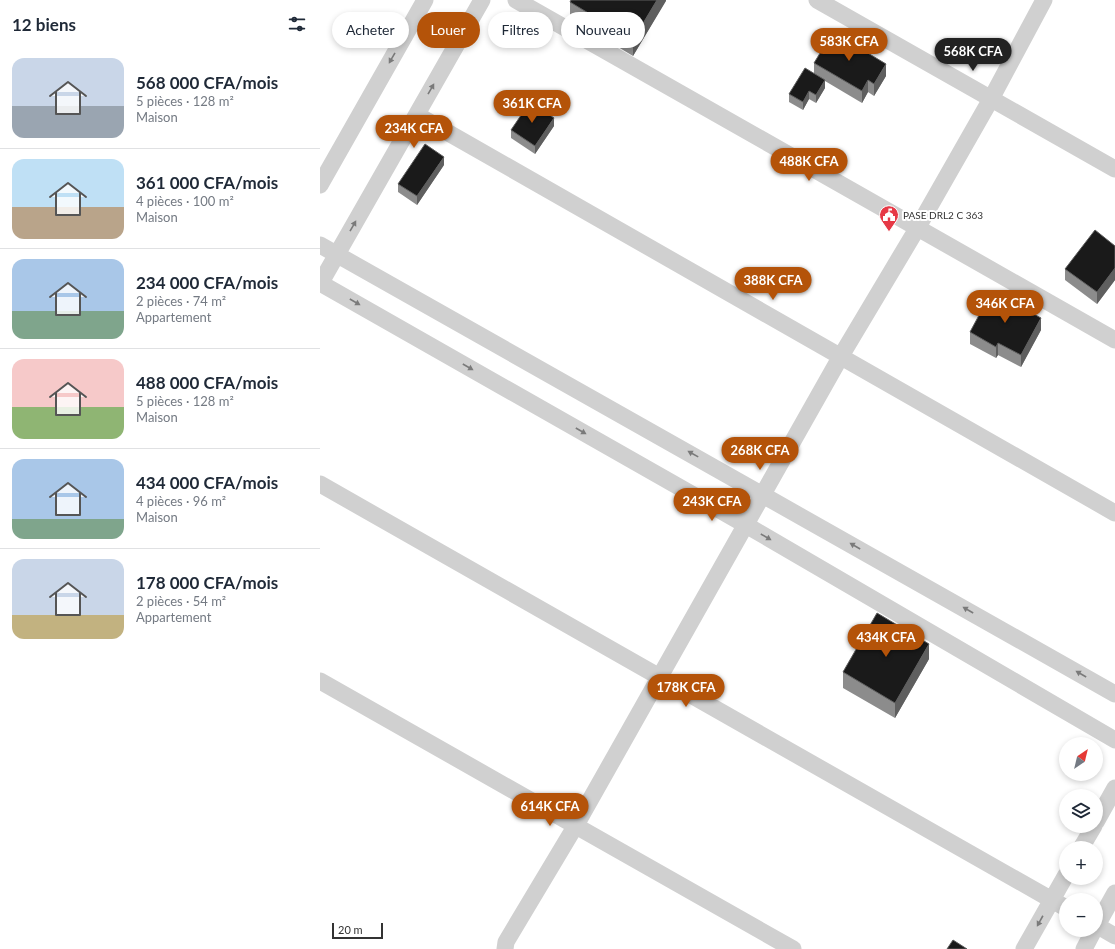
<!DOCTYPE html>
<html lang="fr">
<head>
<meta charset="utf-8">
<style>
	:root { --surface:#fff; --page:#f6f6f7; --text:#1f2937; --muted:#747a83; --line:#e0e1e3; --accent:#b45309 }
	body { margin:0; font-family:Lato,sans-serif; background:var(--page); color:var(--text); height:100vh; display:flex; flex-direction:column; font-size:15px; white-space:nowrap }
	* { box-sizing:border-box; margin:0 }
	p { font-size:13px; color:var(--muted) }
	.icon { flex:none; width:22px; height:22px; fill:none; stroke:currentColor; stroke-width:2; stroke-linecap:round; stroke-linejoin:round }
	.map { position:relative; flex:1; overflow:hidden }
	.side { display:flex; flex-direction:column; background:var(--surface); width:320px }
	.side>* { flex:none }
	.hud { position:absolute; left:12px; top:12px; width:380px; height:36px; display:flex; gap:8px }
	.needle { width:26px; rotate:35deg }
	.fabs { position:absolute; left:739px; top:737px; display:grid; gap:8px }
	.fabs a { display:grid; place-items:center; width:44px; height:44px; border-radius:50%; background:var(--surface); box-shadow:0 2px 6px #0003; font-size:20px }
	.scale { position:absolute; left:12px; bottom:10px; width:51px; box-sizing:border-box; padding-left:4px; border:2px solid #333; border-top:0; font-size:11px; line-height:14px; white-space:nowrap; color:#333; -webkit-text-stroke:3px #fff; paint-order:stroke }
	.price { position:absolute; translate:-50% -34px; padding:0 9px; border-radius:14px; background:var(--accent); color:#fff; font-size:13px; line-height:26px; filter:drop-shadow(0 1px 2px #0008) }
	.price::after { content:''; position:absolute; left:50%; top:24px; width:12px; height:9px; margin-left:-6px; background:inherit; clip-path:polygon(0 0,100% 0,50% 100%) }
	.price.on { background:#222; color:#fff }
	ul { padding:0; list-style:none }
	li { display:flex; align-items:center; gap:12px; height:100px; padding:0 12px }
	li+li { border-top:1px solid var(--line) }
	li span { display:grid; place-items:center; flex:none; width:112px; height:80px; border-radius:12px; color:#555 }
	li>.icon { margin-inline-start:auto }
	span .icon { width:48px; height:48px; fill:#fffc; stroke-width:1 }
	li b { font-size:17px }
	h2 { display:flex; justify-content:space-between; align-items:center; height:48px; padding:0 12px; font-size:17px }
	.pill { padding:0 14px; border-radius:18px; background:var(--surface); box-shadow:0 2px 6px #0003; font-size:14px; line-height:36px }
	.pill.on { background:var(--accent); color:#fff }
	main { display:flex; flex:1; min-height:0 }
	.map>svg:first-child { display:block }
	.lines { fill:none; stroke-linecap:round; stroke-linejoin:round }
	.minor { stroke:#d0d0d0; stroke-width:17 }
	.wall { fill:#8c8c8c }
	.shaded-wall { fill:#5f5f5f }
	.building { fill:#1a1a1a; stroke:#5f5f5f }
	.oneway { fill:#7a7a7a }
	.labels { text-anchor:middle; stroke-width:4; stroke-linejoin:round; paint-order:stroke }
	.poi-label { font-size:10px; fill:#333; stroke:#fff; text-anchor:start }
</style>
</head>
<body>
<main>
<section class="side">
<h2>12 biens<svg class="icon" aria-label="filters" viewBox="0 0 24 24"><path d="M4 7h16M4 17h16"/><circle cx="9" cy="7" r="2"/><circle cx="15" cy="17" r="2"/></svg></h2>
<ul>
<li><span style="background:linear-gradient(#c9d6e8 60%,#9aa5b1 0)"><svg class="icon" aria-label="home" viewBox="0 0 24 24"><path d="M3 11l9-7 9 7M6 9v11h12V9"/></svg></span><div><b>568 000 CFA/mois</b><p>5 pièces · 128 m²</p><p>Maison</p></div></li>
<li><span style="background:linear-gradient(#bfe0f5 60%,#b9a48a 0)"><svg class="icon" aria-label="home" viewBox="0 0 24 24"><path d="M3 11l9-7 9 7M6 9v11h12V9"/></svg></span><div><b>361 000 CFA/mois</b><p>4 pièces · 100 m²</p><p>Maison</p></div></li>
<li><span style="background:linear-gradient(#a9c7e8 65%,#7fa58c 0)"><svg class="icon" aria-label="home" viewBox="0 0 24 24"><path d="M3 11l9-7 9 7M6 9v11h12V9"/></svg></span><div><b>234 000 CFA/mois</b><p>2 pièces · 74 m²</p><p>Appartement</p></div></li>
<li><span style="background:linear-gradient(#f6c9c9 60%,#8fb573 0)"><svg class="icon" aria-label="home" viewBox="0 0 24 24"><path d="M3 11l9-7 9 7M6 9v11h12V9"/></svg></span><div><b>488 000 CFA/mois</b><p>5 pièces · 128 m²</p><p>Maison</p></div></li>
<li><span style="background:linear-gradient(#a9c7e8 75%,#7fa58c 0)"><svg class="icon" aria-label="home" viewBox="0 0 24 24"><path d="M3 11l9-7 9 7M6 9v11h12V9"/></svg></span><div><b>434 000 CFA/mois</b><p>4 pièces · 96 m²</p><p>Maison</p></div></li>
<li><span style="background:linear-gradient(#c9d6e8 70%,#c2b280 0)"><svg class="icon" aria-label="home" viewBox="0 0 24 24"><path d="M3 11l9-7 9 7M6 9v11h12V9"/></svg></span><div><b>178 000 CFA/mois</b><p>2 pièces · 54 m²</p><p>Appartement</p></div></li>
</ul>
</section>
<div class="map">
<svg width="795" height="949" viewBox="0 0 795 949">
	<rect width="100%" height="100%" fill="#fff"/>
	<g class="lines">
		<path class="minor" d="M196 0 795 340
			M497 0 795 169
			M97 115 795 513
			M0 185 105 0
			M0 245 795 694
			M0 283 426 525 795 740
			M0 284 162 0
			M0 484 746 908
			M0 681 473 949
			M776 822 795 788
			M761 848 774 826
			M776 925 795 936
			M776 927 795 893
			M185 949 186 942 256 825 521 356 598 227 671 99 724 0
			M704 949 746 875
			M764 949 774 930"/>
	</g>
	<path class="wall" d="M346 0 313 56 250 18V2Z
		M494 63 566 76 554 96 548 92 542 103 505 81V88L496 103 489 99 483 110 469 102V94L494 74Z
		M234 126 215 154 191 138V130Z
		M124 165 97 205 78 192V184Z
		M795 246V280L777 304 745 280V269Z
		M721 330 701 367 678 355 676 358 650 344V332Z
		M609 659 575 718 523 688V672Z"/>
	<path class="shaded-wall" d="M337 0H346V1L313 56V40Z
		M566 64V76L554 96V84Z
		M505 80V88L496 103V95Z
		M548 80V92L542 103V91Z
		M489 91V99L483 110V102Z
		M234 118V126L215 154V146Z
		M124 157V165L97 205V196Z
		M795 268V280L777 304V292Z
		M721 318V330L701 367V355Z
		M678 343V355L676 358V347Z
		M609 644V659L575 718V703Z"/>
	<path class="building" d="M251 0H337L313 40 250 2Z
		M513 32 566 64 554 84 548 80 542 91 494 63Z
		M485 68 505 80 496 95 489 91 483 102 469 94Z
		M210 102 234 118 215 146 191 130Z
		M105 144 124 157 97 196 78 184Z
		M775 230 795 246V268L777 292 745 269Z
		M672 291 721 318 701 355 678 343 676 347 650 332Z
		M557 613 609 644 575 703 523 672Z
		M633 940 647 949H627Z"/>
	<defs><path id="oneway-solid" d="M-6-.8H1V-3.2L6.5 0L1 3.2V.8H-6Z"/></defs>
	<g class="oneway">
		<use href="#oneway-solid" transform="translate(72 58) rotate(120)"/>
		<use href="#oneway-solid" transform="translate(111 89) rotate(-60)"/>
		<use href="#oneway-solid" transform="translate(33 226) rotate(-60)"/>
		<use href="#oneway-solid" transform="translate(35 302) rotate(30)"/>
		<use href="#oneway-solid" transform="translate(148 367) rotate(30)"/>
		<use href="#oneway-solid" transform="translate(261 431) rotate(30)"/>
		<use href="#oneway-solid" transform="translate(373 454) rotate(-151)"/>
		<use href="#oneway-solid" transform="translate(446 537) rotate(30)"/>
		<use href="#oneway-solid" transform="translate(535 546) rotate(-150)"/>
		<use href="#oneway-solid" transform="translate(648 610) rotate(-150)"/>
		<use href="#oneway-solid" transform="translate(761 674) rotate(-150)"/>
		<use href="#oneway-solid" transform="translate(720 921) rotate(119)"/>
	</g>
	<defs>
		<symbol id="civic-pin" viewBox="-11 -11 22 30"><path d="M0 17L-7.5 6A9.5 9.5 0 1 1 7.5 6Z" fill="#e63946" stroke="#fff"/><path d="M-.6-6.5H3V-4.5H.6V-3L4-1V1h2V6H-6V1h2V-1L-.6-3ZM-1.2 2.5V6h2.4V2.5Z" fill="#fff"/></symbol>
	</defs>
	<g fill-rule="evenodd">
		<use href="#civic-pin" x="558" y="204" width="22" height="30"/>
	</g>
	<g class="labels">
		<g class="poi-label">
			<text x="583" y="219">PASE DRL2 C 363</text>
		</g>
	</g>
</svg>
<div class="fabs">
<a><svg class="needle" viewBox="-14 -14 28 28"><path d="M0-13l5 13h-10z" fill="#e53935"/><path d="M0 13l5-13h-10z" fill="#747a83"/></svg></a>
<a><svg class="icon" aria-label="layers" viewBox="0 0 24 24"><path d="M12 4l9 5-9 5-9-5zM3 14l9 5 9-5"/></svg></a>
<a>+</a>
<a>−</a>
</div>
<div class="scale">20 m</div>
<b class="price" style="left:529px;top:62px">583K CFA</b>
<b class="price on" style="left:653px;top:72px">568K CFA</b>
<b class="price" style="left:212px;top:124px">361K CFA</b>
<b class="price" style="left:94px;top:149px">234K CFA</b>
<b class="price" style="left:489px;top:182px">488K CFA</b>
<b class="price" style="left:453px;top:301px">388K CFA</b>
<b class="price" style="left:685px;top:324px">346K CFA</b>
<b class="price" style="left:440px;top:471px">268K CFA</b>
<b class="price" style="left:392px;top:522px">243K CFA</b>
<b class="price" style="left:566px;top:658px">434K CFA</b>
<b class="price" style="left:366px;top:708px">178K CFA</b>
<b class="price" style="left:230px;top:827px">614K CFA</b>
<div class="hud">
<a class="pill">Acheter</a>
<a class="pill on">Louer</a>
<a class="pill">Filtres</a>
<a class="pill">Nouveau</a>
</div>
</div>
</main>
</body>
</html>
